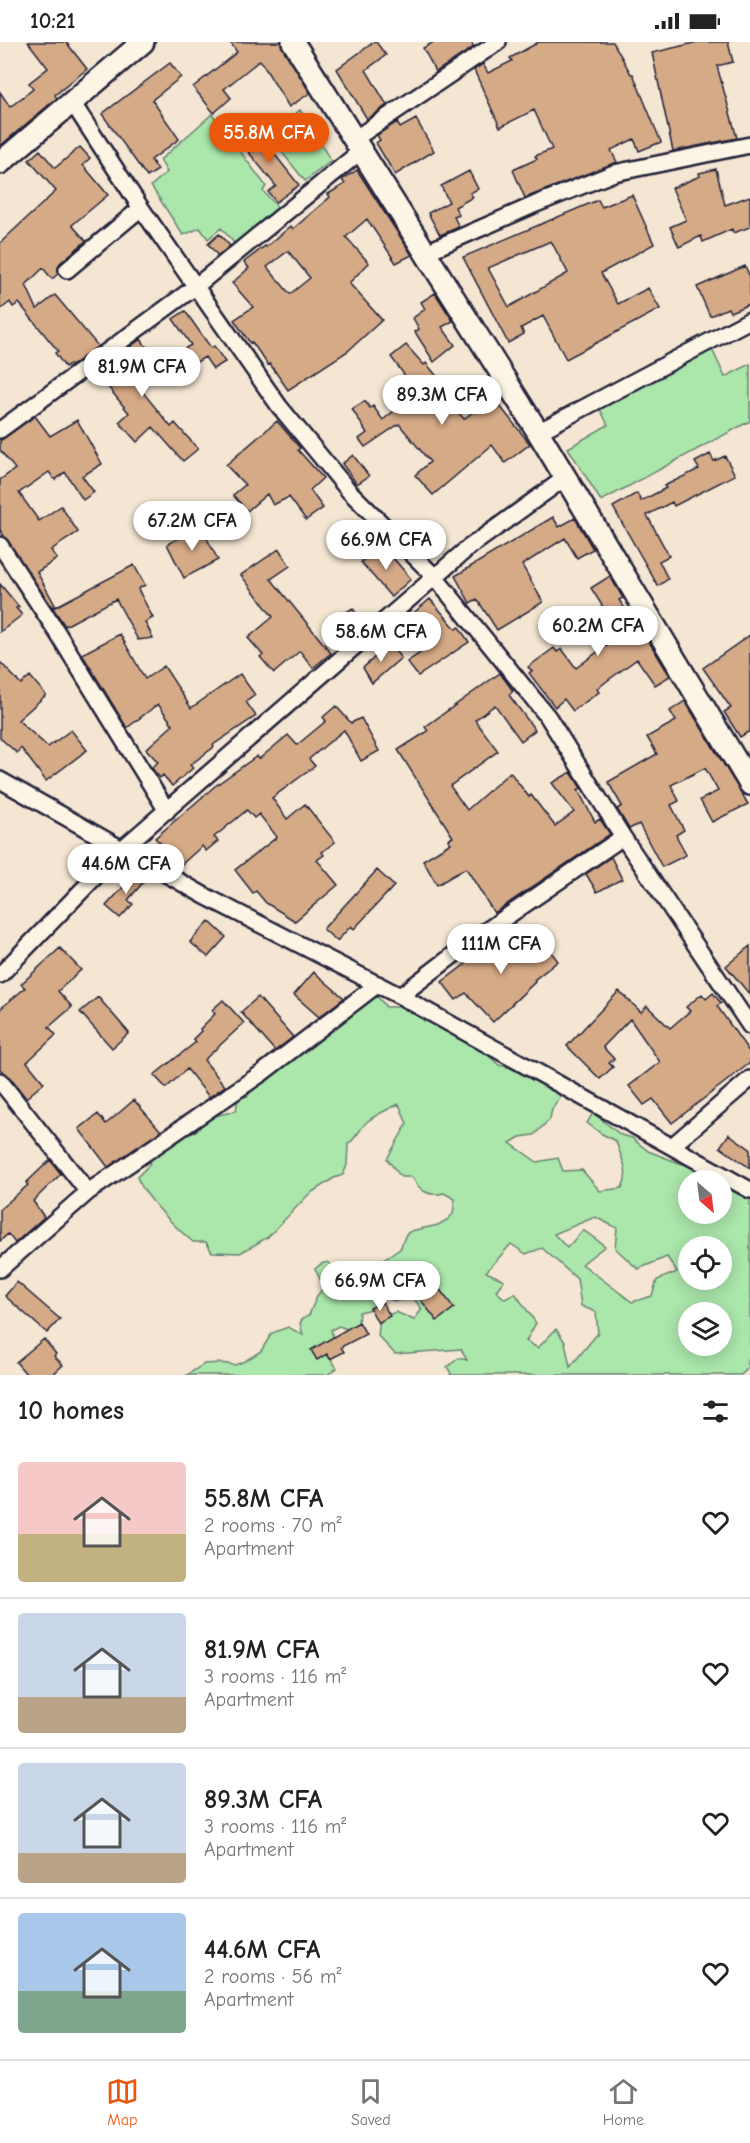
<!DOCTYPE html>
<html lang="en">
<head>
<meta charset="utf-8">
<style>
	:root { --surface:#fff; --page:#f2f2f2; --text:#222; --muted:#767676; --line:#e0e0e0; --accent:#ea580c }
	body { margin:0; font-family:"Comic Neue",sans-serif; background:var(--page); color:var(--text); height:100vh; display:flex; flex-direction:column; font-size:22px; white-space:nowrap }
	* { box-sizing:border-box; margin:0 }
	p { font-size:20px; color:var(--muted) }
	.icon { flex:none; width:33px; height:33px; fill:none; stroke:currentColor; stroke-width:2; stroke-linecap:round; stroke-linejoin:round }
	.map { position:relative; height:1333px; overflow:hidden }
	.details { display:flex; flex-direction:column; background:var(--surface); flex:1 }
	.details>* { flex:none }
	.needle { width:39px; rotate:152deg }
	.tools { position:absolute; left:678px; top:1128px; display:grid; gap:12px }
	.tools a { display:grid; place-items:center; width:54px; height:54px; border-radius:50%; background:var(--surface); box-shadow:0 3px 15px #0003; font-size:30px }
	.price { position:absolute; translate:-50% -51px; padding:0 14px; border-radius:21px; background:#fff; color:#222; font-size:20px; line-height:39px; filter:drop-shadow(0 2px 3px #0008) }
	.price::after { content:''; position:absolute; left:50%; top:36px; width:18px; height:14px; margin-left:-9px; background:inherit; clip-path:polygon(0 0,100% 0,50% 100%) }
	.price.active { background:var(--accent); color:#fff }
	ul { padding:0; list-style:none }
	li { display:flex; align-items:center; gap:18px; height:150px; padding:0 18px }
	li+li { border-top:2px solid var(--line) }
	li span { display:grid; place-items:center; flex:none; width:168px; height:120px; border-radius:6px; color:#555 }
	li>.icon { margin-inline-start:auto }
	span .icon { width:72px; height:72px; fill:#fffc; stroke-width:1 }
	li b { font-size:26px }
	h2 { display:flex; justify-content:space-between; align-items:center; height:72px; padding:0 18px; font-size:26px }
	.status { display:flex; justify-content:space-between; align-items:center; height:42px; padding:0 30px; background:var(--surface); direction:ltr }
	.status svg { height:16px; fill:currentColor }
	.menu { display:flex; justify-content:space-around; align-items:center; height:84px; border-top:2px solid var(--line); background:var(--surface); font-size:16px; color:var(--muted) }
	.menu a { display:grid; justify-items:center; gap:3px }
	.menu .active { color:var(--accent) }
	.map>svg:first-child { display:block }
	.green { fill:#abe6ab; stroke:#668473; stroke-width:1.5; fill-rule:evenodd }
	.building { fill:#d5aa87; stroke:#22223b; stroke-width:1.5; fill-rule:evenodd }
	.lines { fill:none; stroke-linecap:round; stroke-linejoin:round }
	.street-casing { stroke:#22223b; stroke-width:20 }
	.secondary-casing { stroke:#22223b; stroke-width:26 }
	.street { stroke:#fcf5e5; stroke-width:15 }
	.secondary { stroke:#fcf5e5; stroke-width:21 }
</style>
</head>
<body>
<div class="status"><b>10:21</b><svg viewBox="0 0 49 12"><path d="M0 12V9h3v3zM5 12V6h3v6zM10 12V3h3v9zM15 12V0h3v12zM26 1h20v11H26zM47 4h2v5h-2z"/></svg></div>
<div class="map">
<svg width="750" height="1333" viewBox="0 0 750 1333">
	<rect width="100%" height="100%" fill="#f4e6d2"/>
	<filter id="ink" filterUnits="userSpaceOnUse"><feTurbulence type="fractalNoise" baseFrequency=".0167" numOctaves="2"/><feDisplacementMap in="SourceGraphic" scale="12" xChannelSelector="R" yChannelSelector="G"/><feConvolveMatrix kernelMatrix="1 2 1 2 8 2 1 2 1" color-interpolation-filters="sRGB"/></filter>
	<g filter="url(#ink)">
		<path class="green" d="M300 68 331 119 305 139 269 94Z
			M212 72 266 144 263 149 280 168 236 203 221 186 208 197 200 186 183 193 151 144 167 130 160 118Z
			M710 303 725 335 750 322V379L601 459 568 406 608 383 598 363Z
			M378 955 386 965H417L424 979 437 980 476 1002 499 1023 520 1028 548 1045 559 1044 563 1052 552 1067 550 1077 534 1093 520 1095 510 1101 537 1120 558 1116 563 1129 582 1128 600 1149 622 1146C631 1128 621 1117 616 1099L602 1092 587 1081 593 1071 621 1093 632 1096 648 1109 679 1121 700 1126 705 1134 711 1138H688V1172H722V1143L750 1155V1315L747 1319 749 1325 741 1333H450L451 1331 447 1325 459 1316 467 1318 461 1307 395 1312 378 1294 380 1276 396 1270 414 1278 422 1267 414 1257 395 1259 389 1257 387 1245 388 1238 371 1241 368 1236 381 1224 382 1219 400 1207 406 1192 411 1189 438 1183 447 1178 453 1172 455 1157 444 1151C428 1155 420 1149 412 1135H401L387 1117 407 1082 399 1062C388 1067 377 1072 368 1079 360 1085 359 1094 348 1102L347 1123 343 1133 334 1136 309 1152 268 1195 256 1202 240 1211 212 1210 206 1200H193C177 1187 144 1154 137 1135L149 1123 154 1107 179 1094 190 1092 199 1087 202 1077 236 1069 238 1056 248 1054 253 1044 284 1015 282 1006 305 996 365 957ZM595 1175 617 1186 615 1206 638 1227 667 1215 677 1230 657 1238 652 1254 632 1260 582 1222 605 1204 583 1188 567 1206 554 1192ZM511 1202 526 1212 542 1206 577 1237 581 1264 596 1270 598 1291 570 1325 565 1300 556 1287 538 1306 526 1299 536 1281 515 1251 505 1257 496 1249 504 1238 486 1230ZM688 1204H722V1238H688ZM688 1270H722V1304H688Z
			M328 1220 352 1247 367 1248 375 1245 377 1256 376 1266 359 1270 358 1285 349 1288 339 1284 331 1288 336 1304 326 1310 337 1326 327 1333H187L204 1322 220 1321 235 1323 245 1319 261 1309 272 1291 288 1285 303 1293 300 1281 303 1276 309 1273 317 1254 324 1245 315 1227 321 1222Z"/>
		<path class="building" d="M28 0H66L87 27 55 53 57 56 0 104V50L10 65 33 47 29 41 48 26Z
			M230 0H280L310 51 289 65 260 18 224 47 231 56 214 71 193 45 237 10Z
			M374 0H376L386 13 366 28 387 63 367 77 337 27Z
			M434 0H471L474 5 436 30 423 6Z
			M539 0H613L631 32H633L661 100 639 109 634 97 611 108 617 120 525 156 513 128 537 117 535 114 552 107 534 68 500 85 474 28 483 22 488 31 512 19 510 16Z
			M698 0H728L733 20 717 24 737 96 673 109 652 11Z
			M170 21 181 35 152 58 179 97 151 118 158 128 147 135 102 72Z
			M416 77 434 109 395 133 376 101 380 98 377 93 397 80 400 86Z
			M253 85 299 143 276 160 268 150 276 144 238 97Z
			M80 105 90 116 83 123 108 153 72 183 86 199 60 221 58 225V232L52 237 43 226 26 243 37 267 55 253 98 304 71 324 70 322 65 325 55 311 58 309 19 261 13 265 10 260 0 268V201L56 149 29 118 40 108 55 126Z
			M716 127 725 163 750 154V185L733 191 732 187 703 200 701 194 679 205 670 185 686 178 672 146 700 134 699 131Z
			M357 128 412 213 396 221 367 177 346 195 369 221 349 241 382 278 348 309 288 348 270 322 268 323 252 300 250 301 234 278 253 265 232 241 249 226 244 220 265 204 266 205 291 184 293 187 330 155 328 152 345 142 342 138ZM288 209 310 236 290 252 267 225Z
			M469 129 478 147 470 151 473 155 455 165 459 173 454 175 459 185 440 193 428 171 449 160 441 144Z
			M632 153 654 202 601 231 618 262 648 246 660 267 566 317 543 274 521 286 524 292 508 301 463 215 598 158 602 165ZM551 199 568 231 509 265 488 226Z
			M219 192 230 204 218 214 208 202Z
			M745 224 750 235V262L730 270 728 266 710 274 697 245Z
			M435 251 453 279 442 285 455 303 434 320 415 290 419 287 413 276 425 267 421 260Z
			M185 269 211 306 214 304 225 320 213 327 205 315 181 329 172 314 191 303 173 277Z
			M141 297 161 327 137 343 171 385 175 381 198 407 183 419 153 385 137 400 119 380 129 371 96 330Z
			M406 303 424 323 426 321 444 343 439 347 464 377 492 354 530 402 505 421 492 403 433 453 415 433 430 420 399 382 365 405 359 397 367 391 352 367 365 359 370 366 373 364 383 378 417 350 391 315Z
			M35 374 50 394 77 378 102 422 82 434 94 450 83 458 65 430 55 438 49 430 19 451 39 479 61 464 78 490 51 508 57 517 37 530 55 563 52 565 0 488V438L15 427 0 408V399Z
			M277 379 300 406 298 408 323 436 310 448 323 466 306 478 289 455 273 463 267 452 247 469 233 453 245 443 226 423Z
			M710 412 714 419 725 414 735 433 674 464 672 460 647 473 669 514 659 519 668 537 658 544 613 465 637 451 641 459 666 446 664 444 699 427 695 420Z
			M353 413 369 434 357 442 342 422Z
			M553 475 559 485 575 476 593 507 577 516 565 496 522 523 543 560 497 588 477 557 470 561 455 534Z
			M201 485 218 518 184 536 167 502Z
			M382 503 411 537 391 555 361 520Z
			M279 507 290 524 271 537 331 611 313 626 300 609 274 631 260 615 263 613 248 596 273 575 241 533Z
			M134 523 145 543 138 547 153 576 145 580 153 596 138 598 116 557 65 584 53 566Z
			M610 534 623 556 619 558 635 581 637 580 670 634 655 643 637 617 607 639 597 647 599 650 573 669 564 657 555 665 529 631 532 629 528 625 554 606 557 610 562 607 576 626 616 596 610 588 615 584 591 546Z
			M0 542 19 565 16 566 22 573 0 590Z
			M430 557 456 587 459 585 469 600 418 634 407 620 433 602 410 574Z
			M353 566 361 581 343 591 334 577Z
			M120 592 145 637 164 624 191 666 240 632 255 653 246 660 256 674 213 703 214 705 190 723 193 726 172 744 163 733 160 736 154 729 152 725 158 720 146 707 173 683 158 662 127 686 82 612Z
			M750 593V689L740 695 724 670 731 666 703 626Z
			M389 602 401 616 372 641 363 626Z
			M0 620 21 642 30 634 46 653 18 678 48 705 71 688 87 708 46 739 21 706 17 711 0 696Z
			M500 631 513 649 509 653 535 688 521 699 495 663 475 678 498 709 450 744 467 768 510 730 529 755 531 753 555 784 574 770 552 741 571 730 581 746 578 748 595 780 600 777 610 792 494 871 466 826 437 843 423 818 451 801 448 798 453 795 398 708 428 689 425 685Z
			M685 659 748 762 712 780 700 758 718 749 705 726 671 743 679 759 671 763 684 788 676 793 686 813 662 825 639 782 629 787 617 767 622 764 608 740 657 712 647 695 676 679 670 669Z
			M336 664 351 681 361 676 379 709 361 719 344 688 309 717 315 724 272 756 287 777 305 762 335 800 322 810 324 813 317 818 338 843 295 879 266 861 256 849 253 851 235 828 277 795 259 772 254 776 247 768 214 795 218 799 206 809 202 804 182 822 155 796 215 744 257 714 259 717 288 693 297 703 326 679 323 675Z
			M611 815 622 837 597 850 586 832Z
			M139 828 147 836 128 858 133 862 120 876 106 864Z
			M377 828 394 844 354 887 351 884 337 899 323 887Z
			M209 879 226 895 208 915 190 900Z
			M536 890 558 919 534 938 535 940 493 980 466 951 456 958 442 940 500 896 511 910Z
			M750 904V953L726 924Z
			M60 906 81 928 58 949 72 965 49 985 56 993 27 1020 44 1041 26 1056 8 1033 0 1027V967L25 946 21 942Z
			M314 930 344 956 319 975 294 953Z
			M619 949 641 970 647 964 670 986 690 969 686 965 702 952 706 957 713 951 721 961 717 964 750 1011V1021L672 1081 653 1057 644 1063 629 1044 660 1020 630 977 603 1005 614 1017 609 1021 613 1025 600 1037 567 1004Z
			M98 955 129 991 112 1006 80 970Z
			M258 955 293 995 275 1009 241 970Z
			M223 958 244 981 204 1018 225 1044 209 1055 187 1027 166 1046 154 1033 196 1000 193 997 201 989 200 987 215 972 212 968Z
			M134 1058 161 1089 108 1125 79 1087 98 1072 106 1082Z
			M729 1092 750 1107V1126L720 1105Z
			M50 1118 61 1132 33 1159 44 1175 15 1201 8 1192 0 1199V1167L28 1143 26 1141Z
			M17 1240 60 1277 47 1291 5 1254Z
			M434 1240 454 1266 437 1279 417 1253Z
			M382 1260 390 1274 378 1281 370 1266Z
			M359 1280 366 1292 341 1305 344 1310 330 1317 327 1312 317 1318 311 1308Z
			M44 1297 56 1312 54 1314 63 1323 52 1333H27L16 1320Z"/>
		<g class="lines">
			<defs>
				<path id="street" d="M72 60 141 166 279 364 349 449 434 534 548 675 623 795 750 984
					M353 98 498 0
					M424 211 536 162 614 131 750 103
					M67 228 141 166
					M0 388 195 245 361 109
					M538 390 750 278
					M0 503 55 587 167 769
					M0 738 205 854 400 954 750 1148
					M0 933 123 806 468 506 565 436
					M400 954 477 895 623 795
					M0 1039 88 1150
					M672 1104 750 1037
					M0 1227 88 1150 262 1031 378 942"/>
				<path id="secondary" d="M293 0 538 390 750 742
					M0 121 143 0"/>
			</defs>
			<use href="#street" class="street-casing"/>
			<use href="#secondary" class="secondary-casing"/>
			<use href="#street" class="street"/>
			<use href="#secondary" class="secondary"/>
		</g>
	</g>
</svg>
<div class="tools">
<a><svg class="needle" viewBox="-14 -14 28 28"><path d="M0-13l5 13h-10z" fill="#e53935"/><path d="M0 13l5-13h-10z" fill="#767676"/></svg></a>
<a><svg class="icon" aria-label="locate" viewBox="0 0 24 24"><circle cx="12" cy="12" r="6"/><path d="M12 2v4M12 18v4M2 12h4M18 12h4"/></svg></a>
<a><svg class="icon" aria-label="layers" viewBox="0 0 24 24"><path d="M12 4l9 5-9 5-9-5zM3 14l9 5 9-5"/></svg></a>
</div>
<b class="price active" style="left:269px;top:122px">55.8M CFA</b>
<b class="price" style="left:142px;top:356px">81.9M CFA</b>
<b class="price" style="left:442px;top:384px">89.3M CFA</b>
<b class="price" style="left:192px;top:510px">67.2M CFA</b>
<b class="price" style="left:386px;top:529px">66.9M CFA</b>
<b class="price" style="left:598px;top:615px">60.2M CFA</b>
<b class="price" style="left:381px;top:621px">58.6M CFA</b>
<b class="price" style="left:126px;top:853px">44.6M CFA</b>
<b class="price" style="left:501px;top:933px">111M CFA</b>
<b class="price" style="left:380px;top:1270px">66.9M CFA</b>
</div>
<section class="details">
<h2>10 homes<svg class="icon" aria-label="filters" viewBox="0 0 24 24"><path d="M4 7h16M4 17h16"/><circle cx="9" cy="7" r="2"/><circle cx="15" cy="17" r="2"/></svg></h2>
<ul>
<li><span style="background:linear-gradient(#f6c9c9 60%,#c2b280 0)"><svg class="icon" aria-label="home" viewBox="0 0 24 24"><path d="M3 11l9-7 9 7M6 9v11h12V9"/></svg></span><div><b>55.8M CFA</b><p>2 rooms · 70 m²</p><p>Apartment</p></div><svg class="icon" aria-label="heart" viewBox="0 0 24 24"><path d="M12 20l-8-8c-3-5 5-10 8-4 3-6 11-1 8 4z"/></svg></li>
<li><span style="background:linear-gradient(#c9d6e8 70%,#b9a48a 0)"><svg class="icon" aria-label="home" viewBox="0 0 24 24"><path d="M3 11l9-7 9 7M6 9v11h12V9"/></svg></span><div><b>81.9M CFA</b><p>3 rooms · 116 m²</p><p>Apartment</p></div><svg class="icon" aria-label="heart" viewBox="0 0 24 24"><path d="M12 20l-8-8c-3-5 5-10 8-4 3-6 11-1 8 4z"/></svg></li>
<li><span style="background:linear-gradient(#c9d6e8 75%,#b9a48a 0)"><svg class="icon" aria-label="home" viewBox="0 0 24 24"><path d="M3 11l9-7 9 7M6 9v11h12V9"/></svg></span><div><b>89.3M CFA</b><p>3 rooms · 116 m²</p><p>Apartment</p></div><svg class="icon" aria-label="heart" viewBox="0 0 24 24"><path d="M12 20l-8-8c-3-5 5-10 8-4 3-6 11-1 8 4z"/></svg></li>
<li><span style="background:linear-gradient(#a9c7e8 65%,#7fa58c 0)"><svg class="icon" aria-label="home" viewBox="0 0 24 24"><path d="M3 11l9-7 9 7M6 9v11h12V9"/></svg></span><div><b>44.6M CFA</b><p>2 rooms · 56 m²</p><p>Apartment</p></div><svg class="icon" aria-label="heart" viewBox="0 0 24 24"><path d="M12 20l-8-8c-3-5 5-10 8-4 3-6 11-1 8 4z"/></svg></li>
</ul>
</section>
<nav class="menu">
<a class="active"><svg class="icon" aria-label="map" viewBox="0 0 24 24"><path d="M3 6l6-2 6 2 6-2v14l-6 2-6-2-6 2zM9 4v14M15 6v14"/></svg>Map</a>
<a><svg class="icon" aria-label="saved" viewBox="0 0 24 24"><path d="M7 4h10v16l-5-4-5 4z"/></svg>Saved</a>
<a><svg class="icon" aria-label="home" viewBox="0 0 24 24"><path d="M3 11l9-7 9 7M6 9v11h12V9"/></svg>Home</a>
</nav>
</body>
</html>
